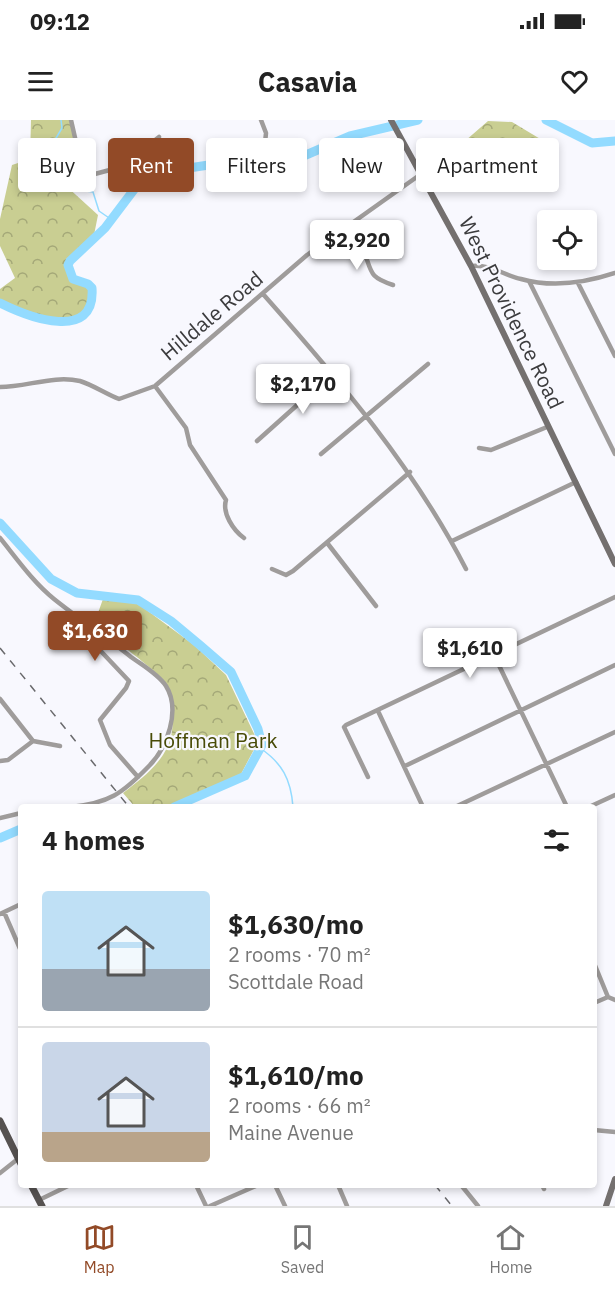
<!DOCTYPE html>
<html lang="en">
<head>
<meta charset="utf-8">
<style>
	:root { --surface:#fff; --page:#f6f6f6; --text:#222; --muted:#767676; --line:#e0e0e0; --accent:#924a27 }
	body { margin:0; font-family:"IBM Plex Sans",sans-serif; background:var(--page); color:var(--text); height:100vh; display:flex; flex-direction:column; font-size:22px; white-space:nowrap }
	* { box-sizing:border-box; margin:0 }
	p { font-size:20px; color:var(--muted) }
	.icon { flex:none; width:33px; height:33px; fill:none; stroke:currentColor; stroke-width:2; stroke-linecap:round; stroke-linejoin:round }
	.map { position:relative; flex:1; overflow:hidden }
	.side { position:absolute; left:18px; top:684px; width:579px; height:384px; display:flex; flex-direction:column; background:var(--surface); border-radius:6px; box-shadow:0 3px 9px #0003 }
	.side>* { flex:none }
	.hud { position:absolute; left:18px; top:18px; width:579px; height:54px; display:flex; gap:12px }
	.tools { position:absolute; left:537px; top:90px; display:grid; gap:12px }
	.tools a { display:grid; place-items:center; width:60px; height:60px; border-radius:6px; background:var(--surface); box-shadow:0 3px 9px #0003; font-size:30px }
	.price { position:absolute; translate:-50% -51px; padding:0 14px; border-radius:6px; background:#fff; color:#222; font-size:20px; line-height:39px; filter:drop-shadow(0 2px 3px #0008) }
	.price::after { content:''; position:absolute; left:50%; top:36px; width:18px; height:14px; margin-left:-9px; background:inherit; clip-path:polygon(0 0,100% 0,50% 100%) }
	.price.active { background:var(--accent); color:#fff }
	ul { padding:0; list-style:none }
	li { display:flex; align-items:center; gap:18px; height:150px; padding:0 24px }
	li+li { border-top:2px solid var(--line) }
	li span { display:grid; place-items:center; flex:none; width:168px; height:120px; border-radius:6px; color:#555 }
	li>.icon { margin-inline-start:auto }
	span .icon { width:72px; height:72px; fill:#fffc; stroke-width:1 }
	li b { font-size:26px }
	h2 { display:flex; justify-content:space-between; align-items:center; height:72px; padding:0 24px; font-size:26px }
	.chip { padding:0 21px; border-radius:6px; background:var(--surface); box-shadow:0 3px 9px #0003; font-size:21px; line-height:54px }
	.chip.active { background:var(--accent); color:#fff }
	.status { display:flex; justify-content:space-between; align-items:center; height:42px; padding:0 30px; background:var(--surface); direction:ltr }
	.status svg { height:16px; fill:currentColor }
	header { display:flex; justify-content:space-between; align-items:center; height:78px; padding:0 24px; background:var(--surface); font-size:27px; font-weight:800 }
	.dock { display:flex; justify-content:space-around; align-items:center; height:84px; border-top:2px solid var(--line); background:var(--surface); font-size:16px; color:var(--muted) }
	.dock a { display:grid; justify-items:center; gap:3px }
	.dock .active { color:var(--accent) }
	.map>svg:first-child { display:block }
	.park { fill:url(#park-crowns) }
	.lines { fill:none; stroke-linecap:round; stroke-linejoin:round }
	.stream { stroke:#93dbff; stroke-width:1.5 }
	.river { stroke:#93dbff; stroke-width:9 }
	.street { stroke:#9f9c9b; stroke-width:4.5 }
	.secondary { stroke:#74706f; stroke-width:6 }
	.primary { stroke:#565251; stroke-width:7 }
	.rail { stroke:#69696c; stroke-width:1.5; stroke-dasharray:8 8; stroke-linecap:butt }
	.labels { text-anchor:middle; stroke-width:4.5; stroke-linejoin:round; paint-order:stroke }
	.street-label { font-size:21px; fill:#3b3b3d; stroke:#f8f8fe }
	.park-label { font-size:21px; fill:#484b07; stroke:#f8f8fe }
</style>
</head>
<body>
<div class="status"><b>09:12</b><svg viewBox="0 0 49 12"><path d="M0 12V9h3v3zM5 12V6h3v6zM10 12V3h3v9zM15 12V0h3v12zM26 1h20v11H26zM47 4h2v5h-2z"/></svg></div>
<header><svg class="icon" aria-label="menu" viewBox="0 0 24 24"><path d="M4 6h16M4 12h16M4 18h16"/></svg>Casavia<svg class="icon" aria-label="heart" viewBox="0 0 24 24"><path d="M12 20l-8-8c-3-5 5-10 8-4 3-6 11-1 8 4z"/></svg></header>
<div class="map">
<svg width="615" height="1086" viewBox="0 0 615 1086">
	<defs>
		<pattern id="park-crowns" width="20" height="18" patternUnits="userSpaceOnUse" patternTransform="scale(1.5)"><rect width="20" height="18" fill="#c9ce92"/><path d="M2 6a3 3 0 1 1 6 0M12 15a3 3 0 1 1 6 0" fill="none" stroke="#a4a878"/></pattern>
	</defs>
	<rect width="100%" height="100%" fill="#f8f8fe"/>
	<path class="park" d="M31 0H71L76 22 53 54 98 95 93 120 72 138 68 145 73 159 88 164 92 168C96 223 28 197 0 183V169L15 158 0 126V99L12 45 30 39Z
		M488 1 512 2 547 23 552 57 516 70 477 60 465 21Z
		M103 479 137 483 194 525 226 555 258 622 241 654 165 687H135L123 673C156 648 181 627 170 581 169 576 168 568 166 563 162 555 106 513 94 504Z"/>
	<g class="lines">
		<path class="stream" d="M61 0 62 8 52 25 62 32V44L67 55 86 71 93 72 99 91 112 100
			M260 628C282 643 291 659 293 687"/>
		<path class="river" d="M546 0 592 23 615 21
			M0 183C28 197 96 223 92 168L88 164 73 159 68 145 70 141 105 108 139 63 156 53 235 41 285 44 350 16 418 0
			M0 403 51 459 77 473 138 480 171 501 201 526 231 552 258 609 262 625 245 656 174 687
			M0 718 21 709"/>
		<path class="street" d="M71 0 81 44 91 55 121 47 159 17
			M261 0 266 13 265 23
			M347 108C352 116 361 122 364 131 372 153 369 157 393 165
			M471 146C491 144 503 155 521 159 553 168 585 163 615 153
			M529 161 615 334
			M578 163 615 236
			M263 174C339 260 413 346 466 449
			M155 266 186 308 190 325 226 380C222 393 233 410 244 418
			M0 267C27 267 53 255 80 261 93 265 106 274 119 279L155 266 307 135 421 54
			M257 321 333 253
			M479 328 491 330 547 307
			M321 334 428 244
			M0 418C17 439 33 462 54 479 79 499 106 517 131 537 142 545 158 554 166 566 181 590 167 628 149 646 122 674 109 683 71 687
			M452 421 576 362
			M328 424 376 486
			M272 449 286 455 293 451 410 352
			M102 515 96 526 129 561 126 568 100 600 110 625 138 657
			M494 535 567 687
			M0 579 33 621
			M378 591 423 687
			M0 641 8 640 33 621 60 626
			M405 646 615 545
			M368 657 344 607 346 605 615 477
			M455 687 615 612
			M589 687 615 675
			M0 698 21 693
			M4 792 21 831
			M0 794 21 784
			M594 843 608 877
			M594 883 608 877 615 880
			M594 1010 615 1012
			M0 1053 19 1038
			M196 1065 206 1086
			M275 1065 285 1086
			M338 1065 347 1086
			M461 1065 478 1086
			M542 1065 544 1069
			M39 1080 70 1065
			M210 1086 258 1065"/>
		<path class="secondary" d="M391 0 471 146 615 444
			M606 1086 615 1059"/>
		<path class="primary" d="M0 1001 21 1044
			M31 1065 42 1086"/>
		<path class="rail" d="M0 528 129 687
			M435 1065 452 1086"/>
	</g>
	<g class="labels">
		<g class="street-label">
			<text transform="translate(511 193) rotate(64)" y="7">West Providence Road</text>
			<text transform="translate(212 196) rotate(-40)" y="7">Hilldale Road</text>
		</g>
		<g class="park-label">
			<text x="213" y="628">Hoffman Park</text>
		</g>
	</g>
</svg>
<div class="tools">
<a><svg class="icon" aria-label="locate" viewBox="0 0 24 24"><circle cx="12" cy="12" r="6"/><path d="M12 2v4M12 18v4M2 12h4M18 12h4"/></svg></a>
</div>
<b class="price" style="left:357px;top:151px">$2,920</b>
<b class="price" style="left:303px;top:295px">$2,170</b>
<b class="price active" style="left:95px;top:542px">$1,630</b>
<b class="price" style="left:470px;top:559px">$1,610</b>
<div class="hud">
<a class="chip">Buy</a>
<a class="chip active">Rent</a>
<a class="chip">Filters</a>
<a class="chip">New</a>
<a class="chip">Apartment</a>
</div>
<section class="side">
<h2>4 homes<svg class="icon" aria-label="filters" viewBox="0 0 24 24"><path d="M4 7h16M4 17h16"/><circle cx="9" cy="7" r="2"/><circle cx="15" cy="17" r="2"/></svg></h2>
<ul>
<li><span style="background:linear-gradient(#bfe0f5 65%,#9aa5b1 0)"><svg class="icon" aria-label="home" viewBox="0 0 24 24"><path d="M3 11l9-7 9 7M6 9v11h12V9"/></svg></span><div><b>$1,630/mo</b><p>2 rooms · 70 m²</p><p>Scottdale Road</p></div></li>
<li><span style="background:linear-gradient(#c9d6e8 75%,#b9a48a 0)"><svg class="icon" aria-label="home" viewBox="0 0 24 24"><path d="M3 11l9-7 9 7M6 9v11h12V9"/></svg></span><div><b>$1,610/mo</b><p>2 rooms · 66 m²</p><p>Maine Avenue</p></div></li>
</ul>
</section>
</div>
<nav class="dock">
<a class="active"><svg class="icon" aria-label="map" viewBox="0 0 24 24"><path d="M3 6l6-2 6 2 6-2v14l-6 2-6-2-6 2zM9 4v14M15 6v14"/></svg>Map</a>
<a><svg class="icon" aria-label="saved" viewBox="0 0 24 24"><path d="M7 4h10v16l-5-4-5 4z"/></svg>Saved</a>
<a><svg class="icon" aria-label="home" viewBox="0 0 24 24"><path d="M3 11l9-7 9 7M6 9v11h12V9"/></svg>Home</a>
</nav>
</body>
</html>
